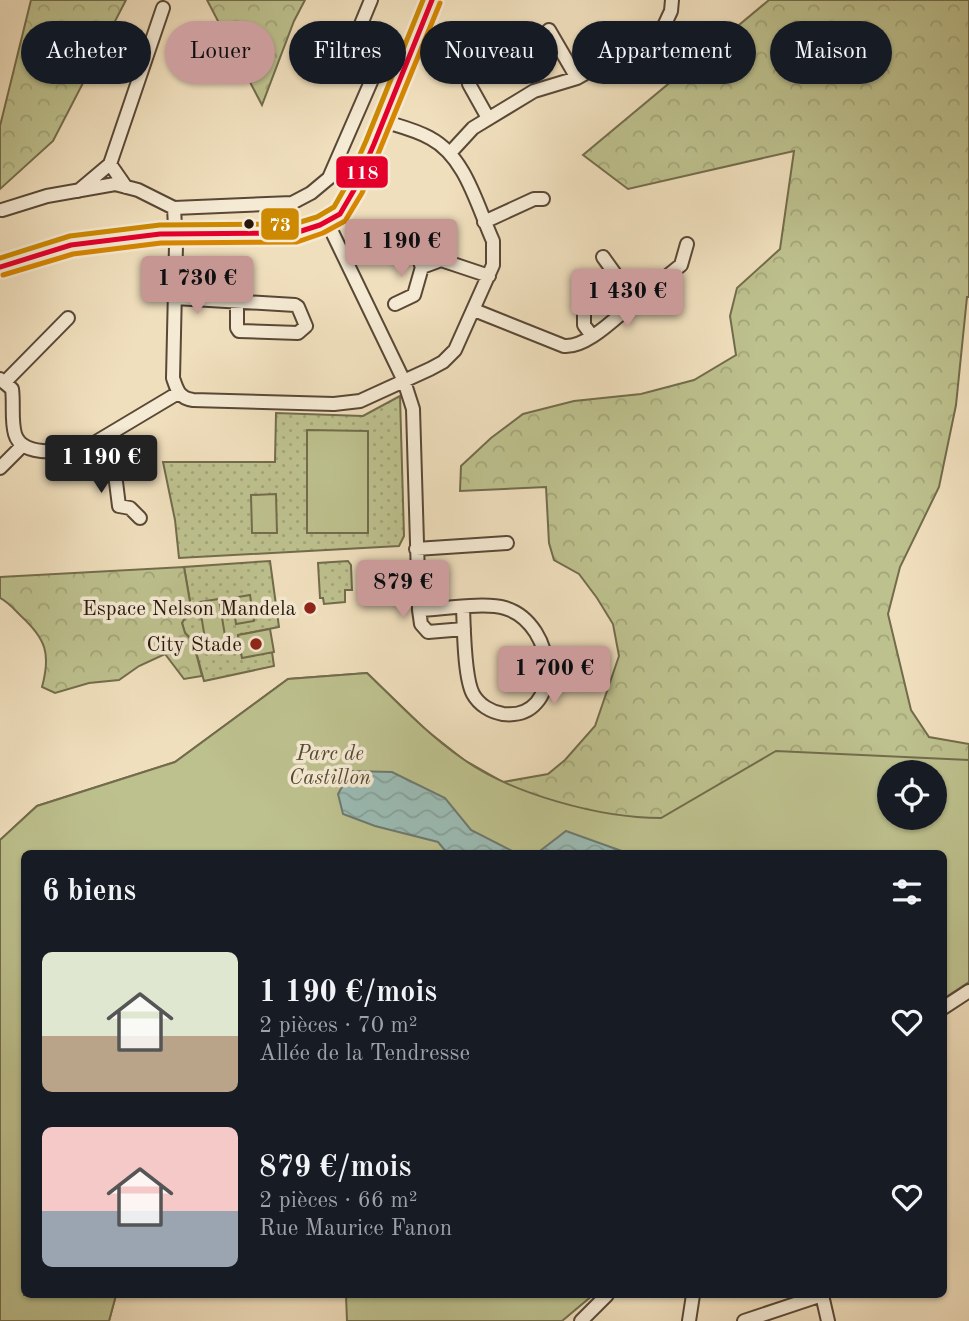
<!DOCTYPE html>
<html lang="fr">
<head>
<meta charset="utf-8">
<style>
	:root { --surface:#171b24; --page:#20242c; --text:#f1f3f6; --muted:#9ea1a6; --accent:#c59692 }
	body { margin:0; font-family:"Old Standard TT",serif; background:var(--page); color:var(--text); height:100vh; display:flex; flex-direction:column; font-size:26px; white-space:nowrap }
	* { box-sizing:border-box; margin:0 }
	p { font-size:23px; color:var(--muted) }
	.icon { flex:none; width:38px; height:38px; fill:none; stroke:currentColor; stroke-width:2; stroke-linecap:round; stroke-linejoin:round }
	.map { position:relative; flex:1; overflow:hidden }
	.details { position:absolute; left:21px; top:850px; width:926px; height:448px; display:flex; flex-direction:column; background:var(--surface); border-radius:10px; box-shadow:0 2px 5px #0004 }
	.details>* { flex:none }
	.banner { position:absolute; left:21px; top:21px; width:928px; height:63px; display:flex; gap:14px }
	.tools { position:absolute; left:877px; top:760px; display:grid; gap:14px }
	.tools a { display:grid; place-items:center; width:70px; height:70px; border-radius:50%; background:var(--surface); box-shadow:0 2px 5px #0004; font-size:35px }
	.price { position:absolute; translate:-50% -60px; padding:0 16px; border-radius:7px; background:var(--accent); color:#111; font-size:23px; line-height:46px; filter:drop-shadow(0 2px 4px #0008) }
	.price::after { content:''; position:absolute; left:50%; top:42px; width:21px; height:16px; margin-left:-10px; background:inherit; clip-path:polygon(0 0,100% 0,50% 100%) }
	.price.active { background:#222; color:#fff }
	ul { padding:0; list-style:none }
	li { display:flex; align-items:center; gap:21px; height:175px; padding:0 21px }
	li span { display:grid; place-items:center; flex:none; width:196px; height:140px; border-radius:10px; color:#555 }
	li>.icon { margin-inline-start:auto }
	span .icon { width:84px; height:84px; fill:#fffc; stroke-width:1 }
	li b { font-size:30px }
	h2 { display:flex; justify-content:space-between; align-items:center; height:84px; padding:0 21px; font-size:30px }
	.chip { padding:0 24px; border-radius:32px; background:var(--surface); box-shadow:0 2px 5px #0004; font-size:24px; line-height:63px }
	.chip.active { background:var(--accent); color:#111 }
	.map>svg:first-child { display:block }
	.grass { fill:url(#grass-dots); stroke:#726c4c; stroke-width:2 }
	.forest { fill:url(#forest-crowns); stroke:#726c4c; stroke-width:2 }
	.park { fill:#bdc18e; stroke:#726c4c; stroke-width:2; fill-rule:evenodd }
	.water { fill:url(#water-waves); stroke:#6d7a70; stroke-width:2 }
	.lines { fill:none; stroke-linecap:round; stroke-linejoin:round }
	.street-casing { stroke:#594836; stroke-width:16 }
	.street { stroke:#f5ead4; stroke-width:12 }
	.bus-1-casing { stroke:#f5ead4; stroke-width:10 }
	.bus-2-casing { stroke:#f5ead4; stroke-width:10 }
	.bus-3-casing { stroke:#f5ead4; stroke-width:10 }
	.bus-1 { stroke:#e4002b; stroke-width:5 }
	.bus-2 { stroke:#d68601; stroke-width:5 }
	.bus-3 { stroke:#cd8902; stroke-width:5 }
	.bus-dot { fill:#271609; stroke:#f5ead4; stroke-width:2.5 }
	.poi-dot { fill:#8f2418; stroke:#f5ead4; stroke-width:2.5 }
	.labels { text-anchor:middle; stroke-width:7; stroke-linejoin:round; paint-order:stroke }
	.poi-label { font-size:21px; fill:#271609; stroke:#f5ead4; text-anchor:end }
	.park-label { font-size:21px; font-style:italic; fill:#544931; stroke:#f5ead4 }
	.line-badge { stroke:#f5ead4; stroke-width:2.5 }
	.badge-label { font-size:19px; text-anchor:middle; font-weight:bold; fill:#fff }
</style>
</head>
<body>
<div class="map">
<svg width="969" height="1321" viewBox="0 0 969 1321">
	<defs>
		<pattern id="grass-dots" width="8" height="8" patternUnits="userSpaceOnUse" patternTransform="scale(1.75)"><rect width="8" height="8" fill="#bdc18e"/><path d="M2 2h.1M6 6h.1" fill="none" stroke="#a2a579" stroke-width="1.8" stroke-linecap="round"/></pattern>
		<pattern id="forest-crowns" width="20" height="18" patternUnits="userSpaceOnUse" patternTransform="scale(1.75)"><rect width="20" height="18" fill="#bdc18e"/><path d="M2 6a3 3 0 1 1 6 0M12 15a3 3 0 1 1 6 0" fill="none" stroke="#a2a579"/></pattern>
		<pattern id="water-waves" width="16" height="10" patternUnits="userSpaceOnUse" patternTransform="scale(1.75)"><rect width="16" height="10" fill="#9bbcb5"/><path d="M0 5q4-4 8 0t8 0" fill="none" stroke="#86a19a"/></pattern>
	</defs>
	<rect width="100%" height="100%" fill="#f0dfbd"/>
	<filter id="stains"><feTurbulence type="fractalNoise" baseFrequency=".00286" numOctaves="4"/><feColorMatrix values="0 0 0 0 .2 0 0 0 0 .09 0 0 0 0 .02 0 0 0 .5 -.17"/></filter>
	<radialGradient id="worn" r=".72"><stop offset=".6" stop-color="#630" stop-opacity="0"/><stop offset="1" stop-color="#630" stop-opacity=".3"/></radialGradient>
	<path class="grass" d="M400 396 404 536 399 546 179 558 175 520 163 462H275L276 413 363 416Z
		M270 561 279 627 238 635 242 657 272 652 274 666 204 681 193 641 185 633 182 623 191 607 184 567Z
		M348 561 351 565 352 590H345V602L324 604 323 598H320L318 563Z"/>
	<path class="forest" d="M31 0H126L53 141 0 189V126Z
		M207 0H305L294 21 262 105Z
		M769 0H969V297H967L956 405 939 487 900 567 888 614 911 710 929 737 969 744V781L934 772H889L779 813 24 854V1295H116L109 1321H0V840L37 806 175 762 288 679 367 673 426 730 464 760 503 782 548 774 565 760 595 726 619 656 613 624 597 598 579 574 554 560 549 543 546 487 460 491 461 466 491 438 523 414 574 401 641 394 694 380 736 355 730 316 737 288 780 249 794 151 628 189 583 155Z
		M184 567 191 608 182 623 185 633 193 641 202 676 184 679 165 654 139 666 119 680 89 683 55 693 42 687C51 654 46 639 21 616 15 610 8 602 0 598V577Z"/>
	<path class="park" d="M307 430 368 431V533H307Z
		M276 494 277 533H252L251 495Z
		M250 595 254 621 236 624 232 598Z
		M219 599 226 642 206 645 199 602Z
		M270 629 274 652 242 658 238 635Z
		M367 673C398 703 427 734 463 759 512 794 600 818 661 818L776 751 969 760V982L943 999V854H24V1295H116L109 1321H0V840L37 806 175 762 288 679ZM889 772H934V817H889Z
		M346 1295H593L562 1321H347Z"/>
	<path class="water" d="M351 771 392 772 445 798 471 830 518 854H448L438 842 375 826 343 814 338 794Z
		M566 831 630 854H536Z"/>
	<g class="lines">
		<defs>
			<path id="street" d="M371 0 352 46 377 68 401 78
				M549 30 577 78
				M481 53 469 84 488 118
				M450 153 473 128 534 91 577 78 652 36 664 26 671 11 672 0
				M110 164 163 8
				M78 191 110 164 126 187
				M174 208 176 245 173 378C177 390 179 398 193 400L334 404 360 401 430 369 443 362 455 350 493 265V241C477 206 466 157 430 138 416 130 399 126 383 121
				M174 208 292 203 311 193 329 178 377 68
				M2 210 47 196 115 184 138 190 174 208
				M484 222 534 199H543
				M332 232 404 381 413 409 419 610
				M603 257 618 278 621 286
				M0 267 71 245 160 234 295 233 320 225 340 214 354 190 374 144 432 0
				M422 267 441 260 489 276
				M175 298 295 305 298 307 306 326 298 333 239 331 237 328V301
				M634 303 681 265 687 244
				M395 304 414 295 422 267 410 238 424 231
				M474 310 564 346C587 348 616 317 634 303L621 286H614L584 310V325L592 336
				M0 379 12 389C14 403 11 420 15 434 22 459 72 452 91 445L178 393
				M5 382 68 318
				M100 440 114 466 119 506 130 508 140 518
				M0 468 22 446
				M416 549 507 543
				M463 608C464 628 464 677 473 694 479 705 491 712 503 714 564 721 558 624 505 608 485 602 442 609 419 610L421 624 428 632 464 629
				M943 1008 969 991
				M822 1295 828 1321
				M581 1321 607 1295
				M689 1321 693 1295
				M744 1321 822 1295"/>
		</defs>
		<use href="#street" class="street-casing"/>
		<use href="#street" class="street"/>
		<defs>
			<path id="bus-1" d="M0 267 71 245 160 234 295 233 320 225 340 214 354 190 374 144 432 0"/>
			<path id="bus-2" d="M3 275 73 254 161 243 297 242 323 233 345 221 362 193 440 3"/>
			<path id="bus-3" d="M0 258 70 236 160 225 294 224 317 217 334 207 346 186 366 141 423 0"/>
		</defs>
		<use href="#bus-1" class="bus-1-casing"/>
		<use href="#bus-2" class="bus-2-casing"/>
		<use href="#bus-3" class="bus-3-casing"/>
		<use href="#bus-1" class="bus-1"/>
		<use href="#bus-2" class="bus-2"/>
		<use href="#bus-3" class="bus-3"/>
	</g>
	<circle class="bus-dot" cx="249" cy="224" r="6"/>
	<g class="poi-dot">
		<circle cx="310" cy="608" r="7"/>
		<circle cx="256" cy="644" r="7"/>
	</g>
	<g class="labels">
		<g class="poi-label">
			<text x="296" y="615">Espace Nelson Mandela</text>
			<text x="242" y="651">City Stade</text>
		</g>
		<g class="park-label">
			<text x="330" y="760">Parc de<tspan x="330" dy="24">Castillon</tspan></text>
		</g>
	</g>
	<g class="line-badge">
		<rect x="335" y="155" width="54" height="34" rx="7" fill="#e4002b"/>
		<rect x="260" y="207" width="40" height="34" rx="7" fill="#cd8902"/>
	</g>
	<g class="badge-label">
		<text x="362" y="179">118</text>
		<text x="280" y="231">73</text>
	</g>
	<rect width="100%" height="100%" filter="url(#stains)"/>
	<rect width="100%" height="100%" fill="url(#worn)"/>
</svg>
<div class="tools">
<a><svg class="icon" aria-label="locate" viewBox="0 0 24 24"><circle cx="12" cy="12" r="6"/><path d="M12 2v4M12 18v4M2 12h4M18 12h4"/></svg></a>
</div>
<b class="price" style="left:401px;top:279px">1 190 €</b>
<b class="price" style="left:197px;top:316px">1 730 €</b>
<b class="price" style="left:627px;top:329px">1 430 €</b>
<b class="price active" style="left:101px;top:495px">1 190 €</b>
<b class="price" style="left:403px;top:620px">879 €</b>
<b class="price" style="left:554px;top:706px">1 700 €</b>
<div class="banner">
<a class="chip">Acheter</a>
<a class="chip active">Louer</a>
<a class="chip">Filtres</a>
<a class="chip">Nouveau</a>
<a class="chip">Appartement</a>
<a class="chip">Maison</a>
</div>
<section class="details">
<h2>6 biens<svg class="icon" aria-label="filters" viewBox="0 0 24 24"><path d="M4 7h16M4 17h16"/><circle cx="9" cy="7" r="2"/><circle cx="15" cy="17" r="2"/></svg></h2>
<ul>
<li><span style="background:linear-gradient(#dfe7d0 60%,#b9a48a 0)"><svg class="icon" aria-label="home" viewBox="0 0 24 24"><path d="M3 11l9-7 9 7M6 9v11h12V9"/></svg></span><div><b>1 190 €/mois</b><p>2 pièces · 70 m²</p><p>Allée de la Tendresse</p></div><svg class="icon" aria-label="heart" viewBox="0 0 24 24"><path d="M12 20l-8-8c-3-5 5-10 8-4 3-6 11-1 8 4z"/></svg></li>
<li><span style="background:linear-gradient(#f6c9c9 60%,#9aa5b1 0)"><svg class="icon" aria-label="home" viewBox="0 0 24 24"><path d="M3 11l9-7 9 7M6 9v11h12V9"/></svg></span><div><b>879 €/mois</b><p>2 pièces · 66 m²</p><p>Rue Maurice Fanon</p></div><svg class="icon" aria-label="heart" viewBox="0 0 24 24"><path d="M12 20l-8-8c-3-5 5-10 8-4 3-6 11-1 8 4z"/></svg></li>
</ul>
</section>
</div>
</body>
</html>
